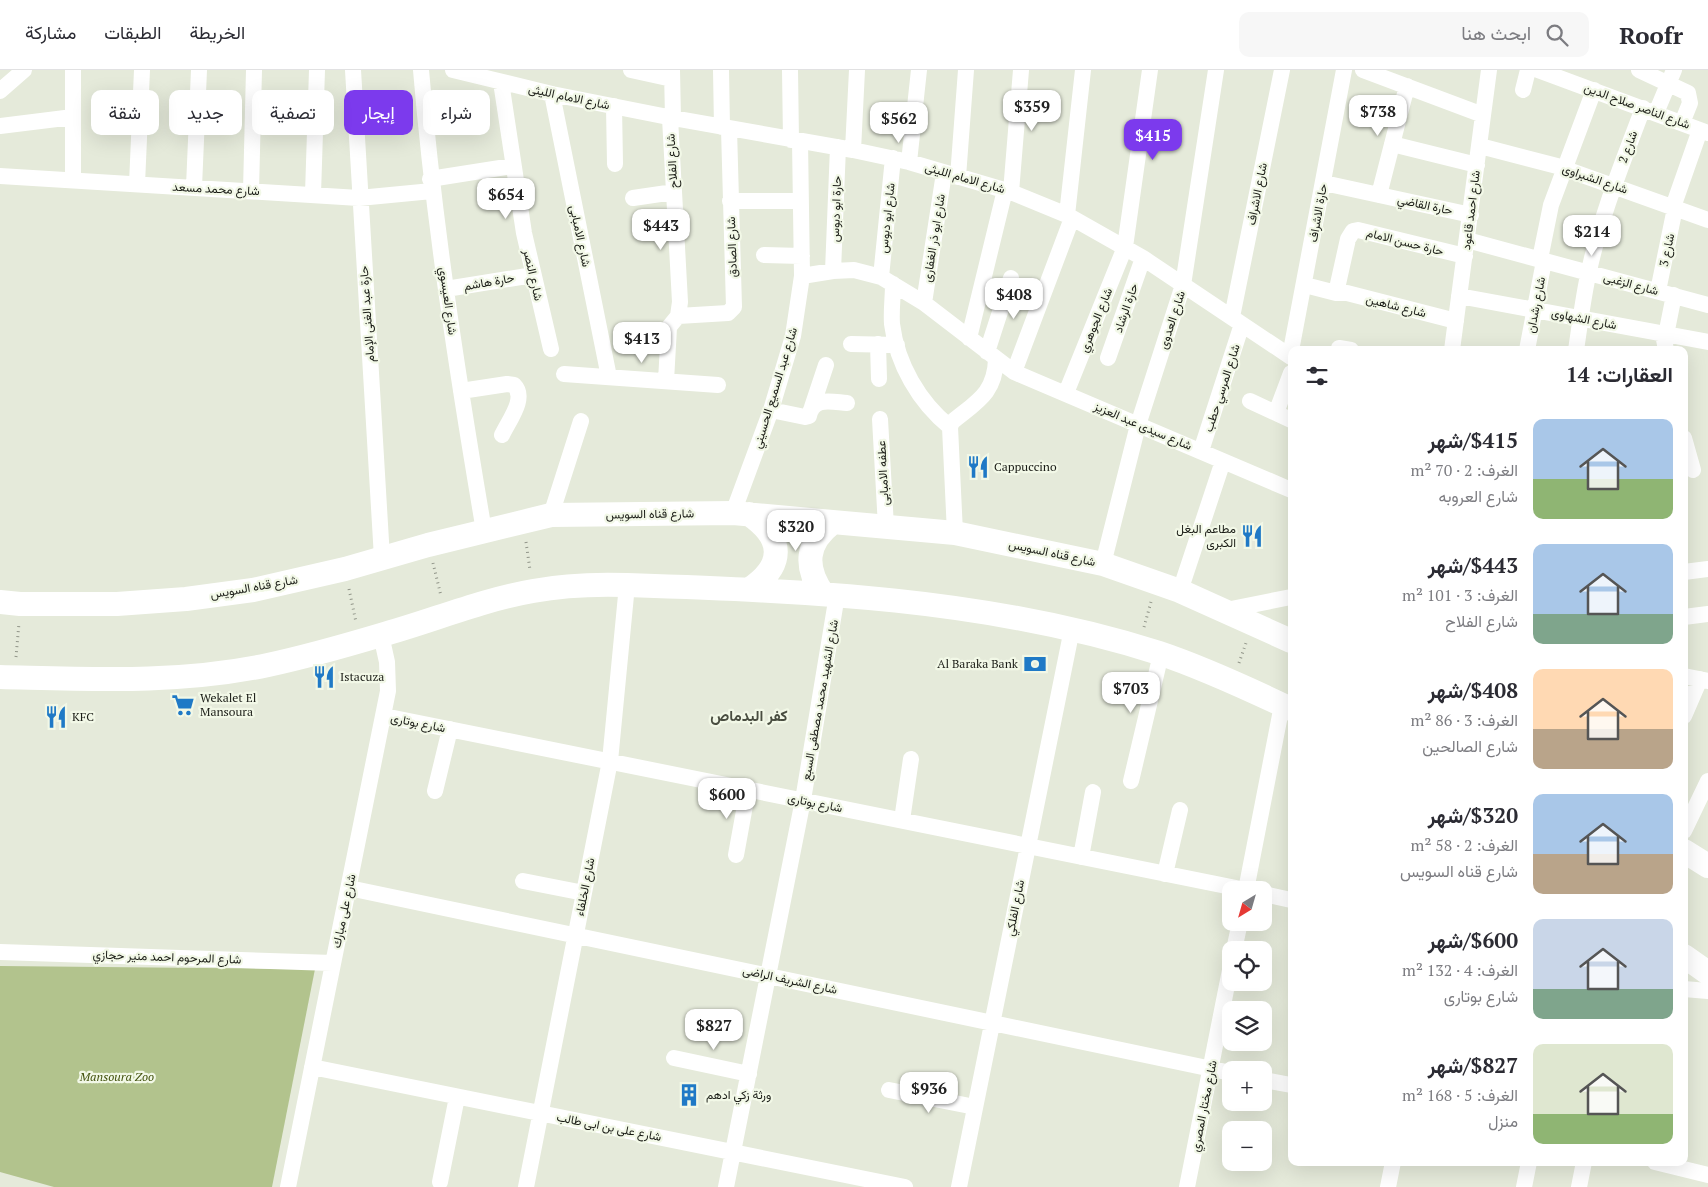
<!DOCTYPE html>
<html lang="ar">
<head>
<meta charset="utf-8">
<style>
	:root { --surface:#fff; --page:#f7f7f7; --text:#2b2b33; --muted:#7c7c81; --line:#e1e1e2; --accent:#7c3aed }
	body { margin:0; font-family:"PT Serif",Vazirmatn,serif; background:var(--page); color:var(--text); direction:rtl; height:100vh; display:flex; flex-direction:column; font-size:19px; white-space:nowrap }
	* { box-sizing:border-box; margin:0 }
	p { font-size:16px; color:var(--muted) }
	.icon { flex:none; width:28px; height:28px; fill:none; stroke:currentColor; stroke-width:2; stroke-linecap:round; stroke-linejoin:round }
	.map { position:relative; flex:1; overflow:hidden; direction:ltr }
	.details { position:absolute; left:1288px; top:276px; width:400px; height:820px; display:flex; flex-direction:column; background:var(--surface); border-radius:10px; box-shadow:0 5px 20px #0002; direction:rtl }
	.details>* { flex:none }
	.top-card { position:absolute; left:15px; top:20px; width:475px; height:45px; direction:rtl; display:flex; gap:10px }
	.needle { width:32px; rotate:217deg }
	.fabs { position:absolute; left:1222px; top:811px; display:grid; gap:10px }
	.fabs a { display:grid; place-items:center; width:50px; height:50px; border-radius:10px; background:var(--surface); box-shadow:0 5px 20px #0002; font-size:25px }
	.price { position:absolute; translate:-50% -42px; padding:0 11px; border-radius:10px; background:#fff; color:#222; font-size:16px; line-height:32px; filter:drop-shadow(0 1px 2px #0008) }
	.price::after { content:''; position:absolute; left:50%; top:30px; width:15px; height:11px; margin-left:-8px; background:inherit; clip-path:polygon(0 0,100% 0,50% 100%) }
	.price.current { background:var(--accent); color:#fff }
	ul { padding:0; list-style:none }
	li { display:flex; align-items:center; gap:15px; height:125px; padding:0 15px }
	li span { display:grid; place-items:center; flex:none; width:140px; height:100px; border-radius:10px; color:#555 }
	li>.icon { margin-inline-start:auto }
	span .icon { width:60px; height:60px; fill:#fffc; stroke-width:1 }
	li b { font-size:21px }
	h2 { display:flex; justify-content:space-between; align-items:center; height:60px; padding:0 15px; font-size:21px }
	.tag { padding:0 18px; border-radius:10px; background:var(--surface); box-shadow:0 5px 20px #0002; font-size:18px; line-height:45px }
	.tag.current { background:var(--accent); color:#fff }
	header { display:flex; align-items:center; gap:30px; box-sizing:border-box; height:70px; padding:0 25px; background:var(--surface); border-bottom:1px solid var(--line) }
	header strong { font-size:24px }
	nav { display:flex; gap:28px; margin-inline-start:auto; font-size:18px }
	.search { width:350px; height:45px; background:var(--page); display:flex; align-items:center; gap:12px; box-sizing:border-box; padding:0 18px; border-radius:10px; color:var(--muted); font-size:19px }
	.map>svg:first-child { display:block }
	.green { fill:#b2c38d }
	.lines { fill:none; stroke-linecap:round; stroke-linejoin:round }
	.path { stroke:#919589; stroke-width:3; stroke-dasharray:1 4; stroke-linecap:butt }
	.minor { stroke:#fff; stroke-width:16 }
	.secondary { stroke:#fff; stroke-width:24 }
	.labels { text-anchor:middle; stroke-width:4.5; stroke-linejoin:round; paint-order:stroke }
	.street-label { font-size:12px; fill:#1a1c16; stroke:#f2f8e7 }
	.poi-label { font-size:12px; fill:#1a1c16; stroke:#f2f8e7; text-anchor:start }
	.park-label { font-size:12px; font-style:italic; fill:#41510c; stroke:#f2f8e7 }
	.quarter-label { font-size:15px; font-weight:bold; fill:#494d40; stroke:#f2f8e7 }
</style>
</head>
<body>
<header>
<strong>Roofr</strong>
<div class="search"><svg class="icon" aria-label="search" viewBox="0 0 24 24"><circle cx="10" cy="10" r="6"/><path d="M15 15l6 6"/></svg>ابحث هنا</div>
<nav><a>الخريطة</a><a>الطبقات</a><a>مشاركة</a></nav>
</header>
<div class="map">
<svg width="1708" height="1117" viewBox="0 0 1708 1117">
	<rect width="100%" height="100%" fill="#e5eada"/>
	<path class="green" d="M0 896 315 899 272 1117H54L0 1102Z"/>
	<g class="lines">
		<path class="path" d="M526 472 530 500
			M433 493 441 526
			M349 519 356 552
			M1144 557 1151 532
			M16 587 19 553
			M1239 593 1246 573"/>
		<path class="minor" d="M353 0 382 488
			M421 0C434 155 458 308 484 461
			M453 0 552 24 673 48 853 80 909 92 1011 122 1067 145 1143 188 1291 287
			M631 0 672 9
			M672 0 673 48
			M721 0 722 57
			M790 0 791 70
			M1363 0 1483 45
			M1538 0 1708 63
			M1639 0 1688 23 1690 33 1682 53
			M501 12 524 163 551 279
			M1523 20 1528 0
			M0 21 24 0
			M552 24 609 307
			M614 36 615 94
			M1656 43 1674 0
			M0 56 73 47
			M1392 74 1477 95
			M1480 76 1557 96 1708 150
			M853 80 857 0
			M909 92 919 0
			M0 106 359 128 432 121
			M958 107 966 0
			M430 109 512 96
			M73 110V0
			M1324 113 1471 145
			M137 114 142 0
			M194 117 199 0
			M251 121 254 0
			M1011 122 1021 0
			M313 124 317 0
			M1379 125 1407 16
			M633 128 674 122
			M730 131H800
			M1673 137 1700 60
			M1067 145 1083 0
			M1467 170 1708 235
			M764 185 802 186
			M1540 189 1551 135 1594 20
			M833 201 838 77
			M802 206 833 201 854 200 881 207 924 233 1014 302 1291 420
			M881 207 893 88
			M893 214C893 227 891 241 892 254 897 294 919 332 950 357
			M1305 215 1336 223 1348 169 1353 161 1358 160 1465 186
			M446 219 533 205
			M1658 221 1675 138
			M1336 223H1347L1456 251
			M1459 226 1708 272
			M924 233 944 103
			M678 246 728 243 734 237 729 59
			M1232 247 1282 0
			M1663 264 1666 280
			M1666 265 1674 225
			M969 268 1005 120
			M851 274 897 275
			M878 274 879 309
			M1339 278 1351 280
			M1452 280 1489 0
			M1527 280 1544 191
			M1576 280C1580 254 1583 227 1589 201 1601 145 1623 92 1643 38
			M987 282 1011 208
			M1290 286 1344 0
			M1108 288 1143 188
			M1014 302 1072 148
			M564 304 718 315
			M666 311 669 257 678 246 680 232 670 48
			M461 321 507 314 514 315C527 328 509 350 502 365
			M1066 323 1125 177 1150 0
			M1250 331 1291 350
			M812 337 826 295
			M771 340 805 347 809 346C813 326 832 332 847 333
			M1276 343 1291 303
			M880 349 886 457
			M1684 368 1693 400
			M1201 381 1242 254
			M733 443 771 340 793 266 802 206 800 71
			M551 445 581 351
			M955 463 950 357 952 352C976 332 995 324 996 289
			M1103 494 1138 355 1183 215 1216 0
			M1684 502 1708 499
			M1180 521 1223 391
			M1226 540 1291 527
			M1684 547 1708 544
			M1684 606 1708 611
			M384 646 1246 820 1282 635
			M1684 646 1700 609
			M1131 711 1161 584
			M435 721 450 659
			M902 750 911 689
			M1684 761 1708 711
			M736 785 748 719
			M1081 787 1093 722
			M1165 804 1180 740
			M523 811 584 823
			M349 818 1231 1003
			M1264 824 1291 830
			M1234 880 1240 852
			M0 882 333 893
			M1684 919 1708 921
			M674 988 749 1004
			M312 997 905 1117
			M1264 1010 1291 1015
			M889 1020 975 1037
			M1655 1092 1708 1105
			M440 1112 457 1027
			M288 1117 388 621 387 592 381 565
			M526 1117 610 691 627 515
			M726 1117 803 730 837 525
			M959 1117 1072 559
			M1187 1117 1231 895
			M1388 1117 1393 1092
			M1524 1117 1529 1092
			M1579 1117 1584 1092"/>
		<path class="secondary" d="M749 444C784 468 785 495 750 519
			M823 524C804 497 806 473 832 453
			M0 532 20 534H117L186 529 253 520 345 499 428 475 551 445 733 443 955 463 1103 494 1180 521 1291 571
			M0 607C89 609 179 614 268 595 305 587 344 576 381 565 432 551 481 530 533 521 564 515 596 514 627 515 807 521 986 528 1159 583 1204 598 1249 619 1291 639
			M1684 781 1708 796
			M1684 886 1708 903"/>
	</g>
	<defs>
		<symbol id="restaurant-bare" viewBox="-9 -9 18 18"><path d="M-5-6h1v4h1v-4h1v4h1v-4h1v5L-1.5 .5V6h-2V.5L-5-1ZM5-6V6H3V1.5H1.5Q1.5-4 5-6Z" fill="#1f79c6" stroke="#f2f8e7" stroke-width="2.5" paint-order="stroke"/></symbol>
		<symbol id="bank-bare" viewBox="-9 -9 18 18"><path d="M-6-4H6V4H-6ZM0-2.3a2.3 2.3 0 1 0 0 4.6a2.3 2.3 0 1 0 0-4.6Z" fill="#1f79c6" stroke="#f2f8e7" stroke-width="2.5" paint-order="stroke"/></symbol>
		<symbol id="supermarket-bare" viewBox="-9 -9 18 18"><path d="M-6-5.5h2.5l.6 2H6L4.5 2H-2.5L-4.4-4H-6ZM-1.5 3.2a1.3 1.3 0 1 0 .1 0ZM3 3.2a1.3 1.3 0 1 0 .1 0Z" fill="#1f79c6" stroke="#f2f8e7" stroke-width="2.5" paint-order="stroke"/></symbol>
		<symbol id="building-bare" viewBox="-9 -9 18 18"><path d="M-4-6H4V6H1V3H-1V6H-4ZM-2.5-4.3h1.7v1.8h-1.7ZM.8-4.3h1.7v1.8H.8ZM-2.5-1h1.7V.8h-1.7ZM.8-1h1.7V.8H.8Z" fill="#1f79c6" stroke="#f2f8e7" stroke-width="2.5" paint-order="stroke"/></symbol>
	</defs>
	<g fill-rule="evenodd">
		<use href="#restaurant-bare" x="962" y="381" width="32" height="32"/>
		<use href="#restaurant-bare" x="1236" y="450" width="32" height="32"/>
		<use href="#bank-bare" x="1019" y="578" width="32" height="32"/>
		<use href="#restaurant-bare" x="308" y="591" width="32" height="32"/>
		<use href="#supermarket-bare" x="167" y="619" width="32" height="32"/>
		<use href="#restaurant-bare" x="40" y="631" width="32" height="32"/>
		<use href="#building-bare" x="673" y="1009" width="32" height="32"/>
	</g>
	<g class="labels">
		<g class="street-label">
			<text transform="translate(569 27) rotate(12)" y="4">شارع الامام الليثى</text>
			<text transform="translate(1637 36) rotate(20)" y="4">شارع الناصر صلاح الدين</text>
			<text transform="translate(1628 77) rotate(-70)" y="4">شارع 2</text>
			<text transform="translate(672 91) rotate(-93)" y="4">شارع الفلاح</text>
			<text transform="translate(965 108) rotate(16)" y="4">شارع الامام الليثى</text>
			<text transform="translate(1595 109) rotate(19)" y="4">شارع الشبراوى</text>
			<text transform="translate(216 119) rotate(3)" y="4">شارع محمد مسعد</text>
			<text transform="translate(1257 124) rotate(-79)" y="4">شارع الاشراف</text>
			<text transform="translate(1425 135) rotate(12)" y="4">حارة القاضي</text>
			<text transform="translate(836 139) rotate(-88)" y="4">حارة ابو دبوس</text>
			<text transform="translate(1471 140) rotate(-83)" y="4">شارع احمد قاعود</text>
			<text transform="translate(1318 143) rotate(-80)" y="4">حارة الاشراف</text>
			<text transform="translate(887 148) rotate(-84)" y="4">شارع ابو دبوس</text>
			<text transform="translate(580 166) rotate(78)" y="4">شارع الامبابى</text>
			<text transform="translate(934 168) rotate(-81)" y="4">شارع ابو ذر الغفارى</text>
			<text transform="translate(1405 172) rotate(14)" y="4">حارة حسن الامام</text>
			<text transform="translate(732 177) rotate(-92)" y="4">شارع الصادق</text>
			<text transform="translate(1667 180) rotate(-78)" y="4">شارع 3</text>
			<text transform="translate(533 205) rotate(77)" y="4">شارع النصر</text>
			<text transform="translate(489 212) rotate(-10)" y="4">حارة هاشم</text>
			<text transform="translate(1631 214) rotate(15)" y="4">شارع الزغبى</text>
			<text transform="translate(448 231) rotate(82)" y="4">شارع العيسوي</text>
			<text transform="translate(1536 235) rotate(-79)" y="4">شارع رشدان</text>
			<text transform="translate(1396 236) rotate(14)" y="4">شارع شاهين</text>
			<text transform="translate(1126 238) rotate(-71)" y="4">حارة الرشاد</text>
			<text transform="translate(367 244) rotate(-94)" y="4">حارة عبد الغنى الإمام</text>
			<text transform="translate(1584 249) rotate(11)" y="4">شارع الشهاوى</text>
			<text transform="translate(1096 250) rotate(-68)" y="4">شارع الجوهري</text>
			<text transform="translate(1172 250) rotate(-72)" y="4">شارع العدوى</text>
			<text transform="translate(775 318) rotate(-73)" y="4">شارع عبد السميع الحسيني</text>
			<text transform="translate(1222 318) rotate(-72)" y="4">شارع المرسي حطب</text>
			<text transform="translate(1143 356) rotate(23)" y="4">شارع سيدى عبد العزيز</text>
			<text transform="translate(883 403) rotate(-93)" y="4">عطفه الامبابى</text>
			<text transform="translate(650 444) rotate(-1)" y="4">شارع قناه السويس</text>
			<text transform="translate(1052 483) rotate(12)" y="4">شارع قناه السويس</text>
			<text transform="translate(254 517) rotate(-10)" y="4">شارع قناه السويس</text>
			<text transform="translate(820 630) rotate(-80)" y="4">شارع الشهيد محمد مصطفى السبع</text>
			<text transform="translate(418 653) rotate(11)" y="4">شارع بوتارى</text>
			<text transform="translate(815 733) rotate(11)" y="4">شارع بوتارى</text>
			<text transform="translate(585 817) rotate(-79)" y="4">شارع الخلفاء</text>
			<text transform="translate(1015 838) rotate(-79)" y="4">شارع الفلكي</text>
			<text transform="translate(344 841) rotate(-78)" y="4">شارع على مبارك</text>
			<text transform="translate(167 887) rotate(2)" y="4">شارع المرحوم احمد منير حجازي</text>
			<text transform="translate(790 910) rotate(12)" y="4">شارع الشريف الراضى</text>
			<text transform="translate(1204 1036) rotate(-79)" y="4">شارع مختار المصري</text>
			<text transform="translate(609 1057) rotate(11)" y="4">شارع على بن ابى طالب</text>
		</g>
		<g class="poi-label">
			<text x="994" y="401">Cappuccino</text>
			<text x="1236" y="463" text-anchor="end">مطاعم البغل<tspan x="1236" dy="14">الكبرى</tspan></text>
			<text x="1018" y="598" text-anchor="end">Al Baraka Bank</text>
			<text x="340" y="611">Istacuza</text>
			<text x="200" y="632">Wekalet El<tspan x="200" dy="14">Mansoura</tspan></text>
			<text x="72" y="651">KFC</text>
			<text x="706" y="1029">ورثة زكي ادهم</text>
		</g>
		<g class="park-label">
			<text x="117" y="1011">Mansoura Zoo</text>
		</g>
		<g class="quarter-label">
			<text x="749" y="651">كفر البدماص</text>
		</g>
	</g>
</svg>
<div class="fabs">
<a><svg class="needle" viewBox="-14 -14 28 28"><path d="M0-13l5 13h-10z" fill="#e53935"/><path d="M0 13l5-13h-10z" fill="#7c7c81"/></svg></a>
<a><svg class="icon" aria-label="locate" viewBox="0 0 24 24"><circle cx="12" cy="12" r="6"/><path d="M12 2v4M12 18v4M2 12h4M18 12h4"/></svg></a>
<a><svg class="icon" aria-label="layers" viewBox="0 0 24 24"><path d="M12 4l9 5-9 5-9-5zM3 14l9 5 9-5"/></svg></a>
<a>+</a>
<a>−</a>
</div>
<b class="price" style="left:1032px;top:62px">$359</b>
<b class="price" style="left:1378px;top:67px">$738</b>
<b class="price" style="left:899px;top:74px">$562</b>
<b class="price current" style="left:1153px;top:91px">$415</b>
<b class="price" style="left:506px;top:150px">$654</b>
<b class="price" style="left:661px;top:181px">$443</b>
<b class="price" style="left:1592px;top:187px">$214</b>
<b class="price" style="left:1014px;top:250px">$408</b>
<b class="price" style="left:642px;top:294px">$413</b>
<b class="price" style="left:796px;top:482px">$320</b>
<b class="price" style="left:1131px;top:644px">$703</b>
<b class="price" style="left:727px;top:750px">$600</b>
<b class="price" style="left:714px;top:981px">$827</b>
<b class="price" style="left:929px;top:1044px">$936</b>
<div class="top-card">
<a class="tag">شراء</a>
<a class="tag current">إيجار</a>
<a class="tag">تصفية</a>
<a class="tag">جديد</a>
<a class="tag">شقة</a>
</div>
<section class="details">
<h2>العقارات: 14<svg class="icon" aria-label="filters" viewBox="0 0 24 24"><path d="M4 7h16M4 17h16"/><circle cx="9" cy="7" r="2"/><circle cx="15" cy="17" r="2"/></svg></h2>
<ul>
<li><span style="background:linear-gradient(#a9c7e8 60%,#8fb573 0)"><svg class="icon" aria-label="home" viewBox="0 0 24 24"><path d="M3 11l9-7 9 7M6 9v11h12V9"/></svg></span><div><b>$415/شهر</b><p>الغرف: 2 · 70 m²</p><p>شارع العروبه</p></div></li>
<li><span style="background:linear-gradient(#a9c7e8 70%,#7fa58c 0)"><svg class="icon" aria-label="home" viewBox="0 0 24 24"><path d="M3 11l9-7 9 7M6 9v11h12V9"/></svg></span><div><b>$443/شهر</b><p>الغرف: 3 · 101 m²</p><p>شارع الفلاح</p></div></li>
<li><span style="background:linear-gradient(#ffd9b3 60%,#b9a48a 0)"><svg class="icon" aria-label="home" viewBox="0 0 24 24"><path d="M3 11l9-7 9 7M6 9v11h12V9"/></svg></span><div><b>$408/شهر</b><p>الغرف: 3 · 86 m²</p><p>شارع الصالحين</p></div></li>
<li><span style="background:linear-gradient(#a9c7e8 60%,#b9a48a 0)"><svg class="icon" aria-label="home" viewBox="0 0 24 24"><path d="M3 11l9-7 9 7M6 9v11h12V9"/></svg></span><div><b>$320/شهر</b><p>الغرف: 2 · 58 m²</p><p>شارع قناه السويس</p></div></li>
<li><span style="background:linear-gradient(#c9d6e8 70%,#7fa58c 0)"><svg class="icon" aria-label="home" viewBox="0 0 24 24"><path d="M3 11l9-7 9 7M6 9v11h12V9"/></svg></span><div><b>$600/شهر</b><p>الغرف: 4 · 132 m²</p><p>شارع بوتارى</p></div></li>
<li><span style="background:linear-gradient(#dfe7d0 70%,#8fb573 0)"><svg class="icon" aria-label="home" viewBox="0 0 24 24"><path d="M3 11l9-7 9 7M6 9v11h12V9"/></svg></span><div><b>$827/شهر</b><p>الغرف: 5 · 168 m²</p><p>منزل</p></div></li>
</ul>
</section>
</div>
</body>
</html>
